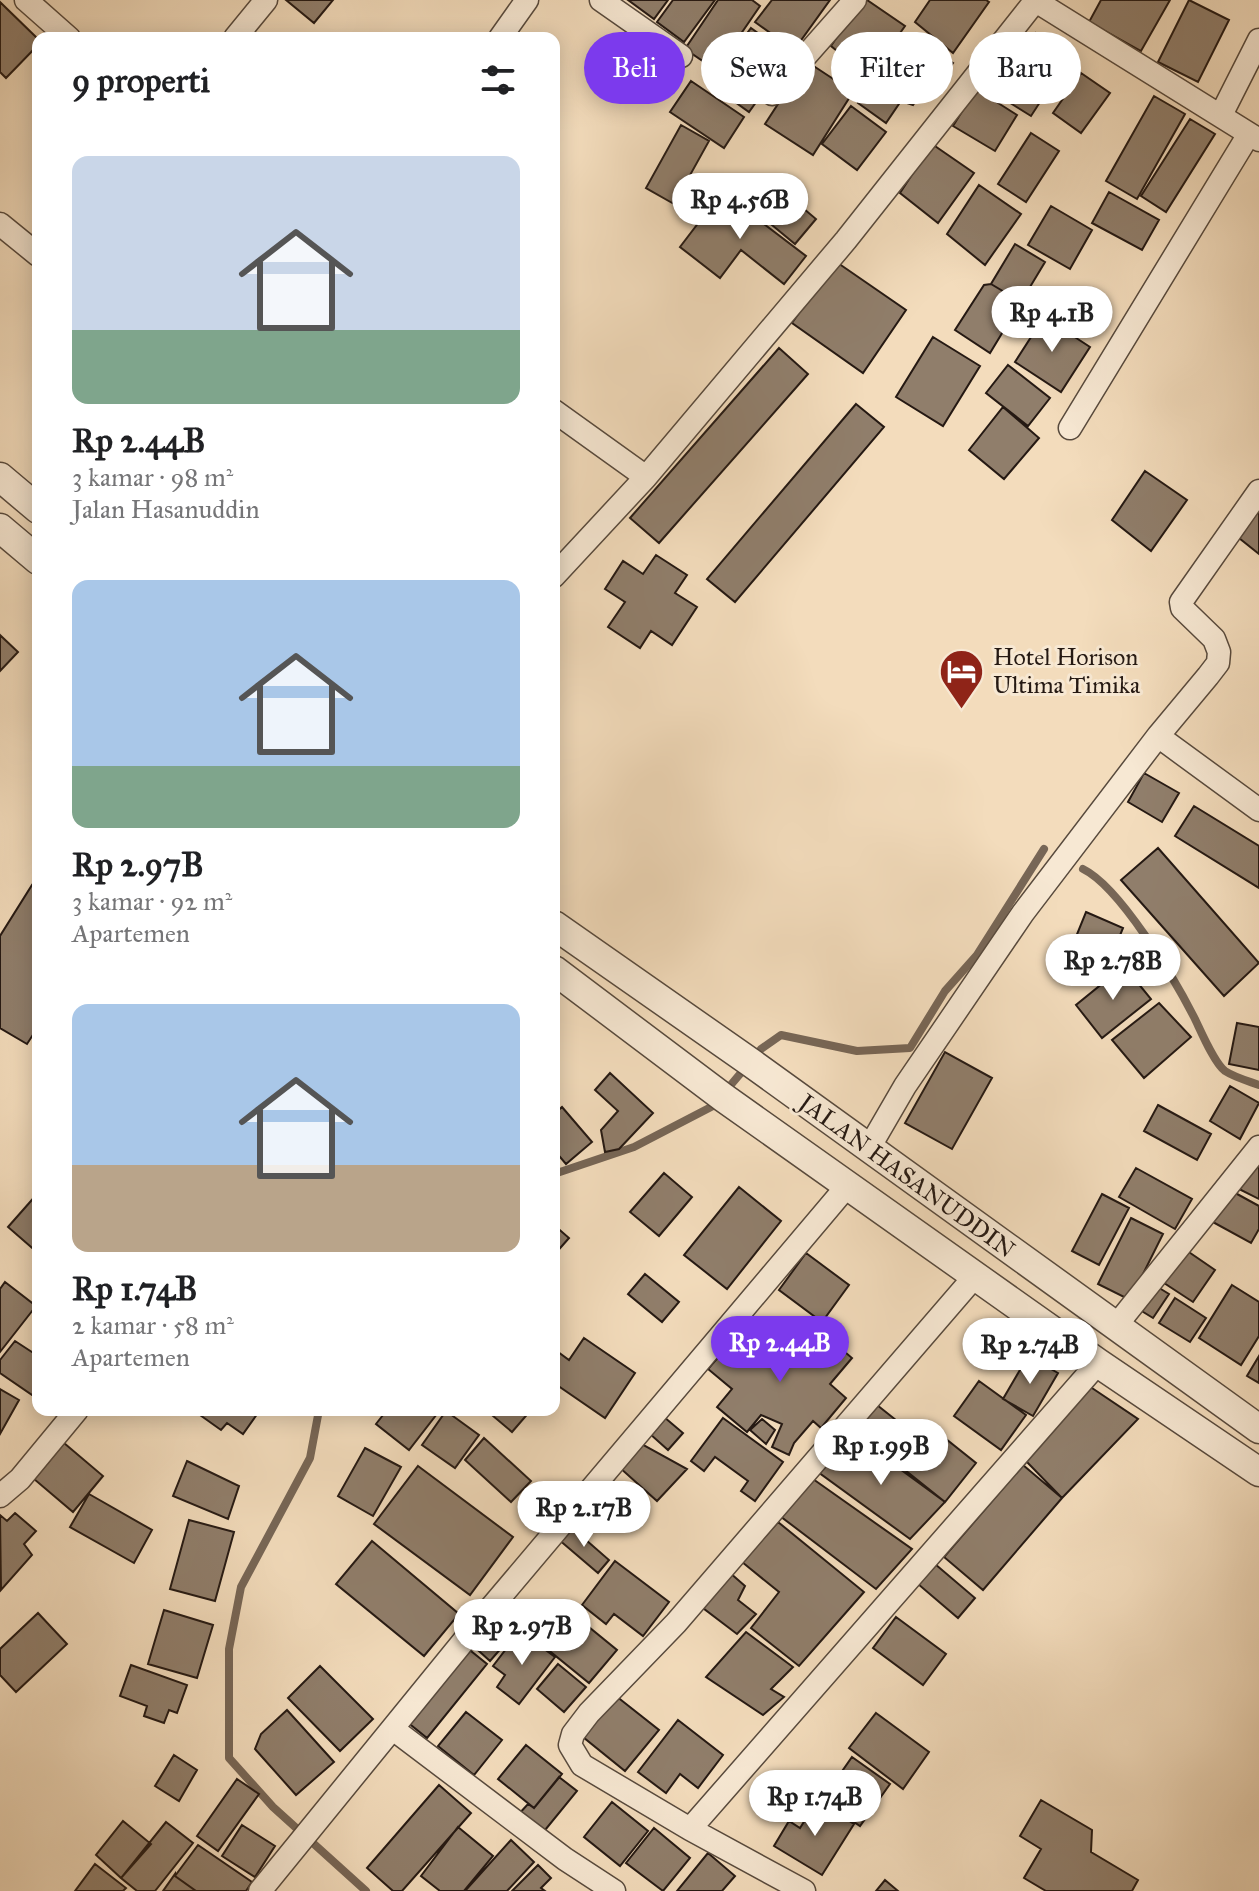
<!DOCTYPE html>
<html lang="id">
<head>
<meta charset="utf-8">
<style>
	:root { --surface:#fff; --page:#f6f6f6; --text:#202124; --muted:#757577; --accent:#7c3aed }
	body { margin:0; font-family:"IM FELL Great Primer",serif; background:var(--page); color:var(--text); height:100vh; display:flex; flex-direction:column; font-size:30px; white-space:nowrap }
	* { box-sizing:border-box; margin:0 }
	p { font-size:26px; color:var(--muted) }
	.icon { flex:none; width:44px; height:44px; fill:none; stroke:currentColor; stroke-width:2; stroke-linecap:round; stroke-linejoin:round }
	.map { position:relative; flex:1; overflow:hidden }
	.panel { position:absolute; left:32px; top:32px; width:528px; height:1384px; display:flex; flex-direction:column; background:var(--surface); border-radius:16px; box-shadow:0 4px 20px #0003 }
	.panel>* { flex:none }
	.guide { position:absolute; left:584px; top:32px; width:554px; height:72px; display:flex; gap:16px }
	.price { position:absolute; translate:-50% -68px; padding:0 18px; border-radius:28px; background:#fff; color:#222; font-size:26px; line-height:52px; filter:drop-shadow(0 2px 4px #0008) }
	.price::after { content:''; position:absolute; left:50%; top:48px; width:24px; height:18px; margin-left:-12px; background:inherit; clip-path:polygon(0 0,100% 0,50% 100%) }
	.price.on { background:var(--accent); color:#fff }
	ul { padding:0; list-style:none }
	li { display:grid; align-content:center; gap:16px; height:424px; padding:0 40px }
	li span { display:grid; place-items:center; height:248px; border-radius:16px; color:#555 }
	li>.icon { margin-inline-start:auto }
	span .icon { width:144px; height:144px; fill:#fffc; stroke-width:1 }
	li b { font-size:34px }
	h2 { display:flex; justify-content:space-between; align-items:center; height:96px; padding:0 40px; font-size:34px }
	.tag { padding:0 28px; border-radius:36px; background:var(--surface); box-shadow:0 4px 20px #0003; font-size:28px; line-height:72px }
	.tag.on { background:var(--accent); color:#fff }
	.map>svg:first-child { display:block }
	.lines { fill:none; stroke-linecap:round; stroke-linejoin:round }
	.stream { stroke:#776656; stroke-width:8 }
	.building { fill:#907e6b; stroke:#251913; stroke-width:2 }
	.minor-casing { stroke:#584a3d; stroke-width:25 }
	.tertiary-casing { stroke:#584a3d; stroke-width:31 }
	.minor { stroke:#f7e8d3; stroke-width:22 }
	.tertiary { stroke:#f7e8d3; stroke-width:28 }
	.labels { text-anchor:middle; stroke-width:6; stroke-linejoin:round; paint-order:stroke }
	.poi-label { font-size:24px; fill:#251913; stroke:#f7e8d3; text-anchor:start }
	.street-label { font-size:24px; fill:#251913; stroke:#f7e8d3 }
</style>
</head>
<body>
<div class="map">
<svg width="1259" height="1891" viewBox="0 0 1259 1891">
	<rect width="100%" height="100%" fill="#f3dcbc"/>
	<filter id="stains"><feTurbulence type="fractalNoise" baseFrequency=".0025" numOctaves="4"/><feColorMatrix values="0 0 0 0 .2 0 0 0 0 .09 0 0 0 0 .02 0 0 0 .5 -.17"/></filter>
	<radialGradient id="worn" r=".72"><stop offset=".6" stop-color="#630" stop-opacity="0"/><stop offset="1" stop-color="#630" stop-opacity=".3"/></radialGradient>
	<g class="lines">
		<path class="stream" d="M1083 869C1120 887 1174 978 1194 1017 1200 1029 1214 1063 1225 1071 1234 1077 1248 1081 1259 1085
			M554 1174 634 1147 713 1106 761 1049 781 1035 857 1051 910 1048 945 991 977 955 1044 849
			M319 1410 310 1458 241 1587 229 1649V1758L273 1807 366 1891"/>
	</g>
	<path class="building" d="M286 0H333L314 23Z
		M628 0H668L654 19Z
		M673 0H715L684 42 657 22Z
		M718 0H752L760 6 716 70 685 49Z
		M772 0H830L794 50 755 22Z
		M861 0H867L905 26 869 77 831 46Z
		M930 0H986L989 2 953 53 915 22Z
		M1101 0H1170L1141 51 1089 22Z
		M1189 0 1229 20 1198 82 1158 62Z
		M0 2 38 39V45L6 78 0 72Z
		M751 28 789 56 749 112 710 84Z
		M1036 33 1070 56 1031 116 996 94Z
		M913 35 953 63 928 98 888 70Z
		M806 61 853 92 813 155 765 124Z
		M881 70 919 96 913 105 901 101 886 123 858 103Z
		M1081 73 1110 93 1081 133 1053 113Z
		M691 81 744 117 724 148 670 112Z
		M976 89 1017 115 995 151 953 126Z
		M1154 96 1185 114 1137 199 1106 181Z
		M851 106 886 132 857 170 822 144Z
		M1190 119 1215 134 1166 212 1141 196Z
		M681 125 709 141 674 204 646 188Z
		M1031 133 1059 151 1026 202 998 184Z
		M932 144 974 173 938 223 900 193Z
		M765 176 816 219 795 244 744 202Z
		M979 185 1021 214 985 265 947 234Z
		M722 192 806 256 784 284 741 250 720 278 680 247Z
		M1109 192 1159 220 1142 250 1092 223Z
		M1051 206 1092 230 1070 269 1028 245Z
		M1015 244 1045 262 1021 302 991 284Z
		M835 261 906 310 863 373 792 323Z
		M991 284 1021 302 990 353 955 330 984 285Z
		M1044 317 1090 347 1061 392 1015 362Z
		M933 337 980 366 943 426 896 397Z
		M779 348 808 374 659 543 630 518Z
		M1008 365 1050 398 1028 426 986 393Z
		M856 404 884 427 735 602 707 579Z
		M1003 407 1039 438 1004 479 969 450Z
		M1145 471 1187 500 1151 551 1112 520Z
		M1259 496V554L1234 534Z
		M656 555 687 575 675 593 697 607 672 645 651 631 640 648 608 627 625 602 605 589 623 561 643 574Z
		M0 635 18 652 0 671Z
		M1144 773 1179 793 1162 822 1128 802Z
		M1194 806 1259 846V888L1175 836Z
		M1158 848 1259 963 1224 996 1121 880Z
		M32 885 38 889V1027L27 1044 0 1028V936Z
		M1086 912 1123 928 1106 970 1069 954Z
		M1124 966 1151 999 1102 1038 1076 1005Z
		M1159 1003 1191 1037 1144 1078 1112 1040Z
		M1237 1023 1259 1027V1070L1229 1064Z
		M945 1052 992 1078 952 1149 905 1123Z
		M610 1073 653 1113 619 1149 605 1152 601 1130 618 1111 595 1090Z
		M1230 1086 1259 1103 1240 1139 1210 1121Z
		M1158 1105 1211 1134 1197 1160 1144 1131Z
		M562 1107 592 1142 566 1164 554 1150V1114Z
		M1253 1163 1259 1166V1199L1239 1189Z
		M1136 1168 1192 1199 1175 1229 1119 1197Z
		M664 1173 692 1197 659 1236 630 1212Z
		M739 1187 781 1221 727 1289 684 1255Z
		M1228 1189 1259 1206V1229L1251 1243 1211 1221Z
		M38 1193V1253L8 1227Z
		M1102 1194 1129 1208 1099 1265 1072 1251Z
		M1131 1218 1163 1234 1130 1300 1098 1284Z
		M554 1225 569 1238 554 1255Z
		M1183 1248 1215 1270 1193 1302 1161 1281Z
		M806 1253 849 1285 822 1322 779 1290Z
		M645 1274 679 1302 662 1322 628 1294Z
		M5 1282 36 1306 0 1352V1289Z
		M1232 1285 1259 1302V1336L1241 1365 1199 1338Z
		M1156 1286 1169 1294 1153 1318 1140 1310Z
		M1175 1298 1206 1318 1190 1342 1159 1323Z
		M761 1318 802 1354 810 1343 822 1354 833 1342 852 1358 830 1384 846 1398 821 1428 813 1421 794 1443 789 1455 772 1447 782 1424 761 1415 747 1432 717 1407 732 1389 708 1369 720 1355 726 1360Z
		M584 1338 635 1373 605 1418 554 1383V1349L569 1360Z
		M15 1341 38 1356V1399L0 1373V1360Z
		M1028 1356 1058 1373 1033 1416 1003 1399Z
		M1259 1356V1383L1247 1376Z
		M979 1381 1026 1415 1001 1450 954 1416Z
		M1089 1386 1138 1419 1062 1498 1024 1459Z
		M0 1389 19 1400 0 1434Z
		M877 1405 916 1436 891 1458 856 1430Z
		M193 1410H260L243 1434 227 1423 221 1430Z
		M387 1410H440L409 1450 376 1424Z
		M486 1410H531L512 1432Z
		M446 1411 479 1435 455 1468 422 1445Z
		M664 1417 683 1433 668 1450 650 1434Z
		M723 1418 783 1462 755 1501 741 1491 748 1481 715 1457 704 1471 691 1461Z
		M762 1419 775 1430 766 1444 750 1430Z
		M931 1427 976 1463 945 1502 900 1466Z
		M852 1434 945 1502 910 1539 818 1472Z
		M484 1438 531 1481 511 1502 465 1460Z
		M64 1443 103 1476 73 1512 34 1479Z
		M640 1443 687 1469 657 1501 619 1467Z
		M365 1448 401 1467 373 1516 338 1496Z
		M187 1461 239 1486 228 1519 173 1496Z
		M1023 1465 1062 1498 983 1590 944 1557Z
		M418 1466 513 1537 470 1595 374 1524Z
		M813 1479 912 1549 876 1589 780 1516Z
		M89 1494 152 1530 134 1563 70 1527Z
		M15 1513 36 1531 24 1544 32 1555 1 1590 0 1515 7 1521Z
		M189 1520 234 1532 215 1601 170 1589Z
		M778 1522 864 1592 799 1666 751 1628 779 1592 742 1562Z
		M570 1526 609 1560 598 1573 558 1539Z
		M372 1541 459 1614 424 1656 336 1584Z
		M615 1561 669 1602 643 1636 614 1614 606 1624 582 1605Z
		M935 1564 975 1598 958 1618 918 1584Z
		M729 1572 745 1586 738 1600 756 1614 737 1634 699 1605Z
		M164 1610 213 1625 197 1678 148 1664Z
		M568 1610 617 1650 589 1683 541 1644Z
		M496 1612 517 1630 490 1661 470 1643Z
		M38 1613 67 1644 16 1692 0 1675V1649Z
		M896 1617 946 1654 923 1685 873 1648Z
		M520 1631 555 1657 519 1704 497 1687 505 1675 493 1666Z
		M746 1632 793 1667 771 1689 784 1697 763 1715 706 1677Z
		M466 1647 487 1664 427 1738 406 1721Z
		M558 1664 586 1687 564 1712 537 1689Z
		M131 1665 187 1685 177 1713 169 1710 164 1723 144 1716 147 1706 120 1696Z
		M320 1666 373 1719 340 1751 288 1698Z
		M616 1696 659 1730 625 1771 583 1737Z
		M287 1710 334 1762 296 1795 255 1749 261 1734Z
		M466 1712 502 1740 474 1775 438 1746Z
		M876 1713 929 1752 903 1789 849 1748Z
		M678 1720 723 1755 698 1788 680 1774 666 1793 638 1772Z
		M526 1745 562 1774 534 1808 498 1779Z
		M174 1755 197 1770 179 1801 155 1786Z
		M852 1757 890 1784 860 1826 822 1800Z
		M559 1777 577 1791 541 1835 517 1816 528 1804 534 1808Z
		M237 1779 259 1794 218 1851 197 1836Z
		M439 1785 471 1813 402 1891H393L367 1868Z
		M1041 1800 1092 1830 1091 1852 1138 1880 1132 1891H1046L1024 1878 1041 1849 1020 1836Z
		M817 1801 854 1824 822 1875 774 1846 789 1821 800 1828Z
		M612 1802 648 1831 620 1866 584 1837Z
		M123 1821 151 1844 121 1878 96 1855Z
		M166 1822 193 1843 155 1891H137L121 1878Z
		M242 1825 275 1846 255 1877 222 1856Z
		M458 1827 493 1856 464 1891H440L421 1876Z
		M654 1828 690 1858 663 1891 626 1863Z
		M511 1840 534 1862 507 1891H465Z
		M198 1845 252 1882 246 1891H196L175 1876Z
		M708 1853 735 1876 722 1891H677Z
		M95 1864 126 1888 123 1891H75Z
		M538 1865 551 1878 541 1888 545 1891H512Z
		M175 1874V1876L196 1891H163Z
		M885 1880 898 1891H876Z"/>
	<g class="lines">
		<defs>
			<path id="minor" d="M26 0 69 38
				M601 0 681 56
				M1034 0 1259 140
				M235 38 266 0
				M500 38 527 0
				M772 94 855 0
				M1221 115 1259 40
				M0 224 38 255
				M554 411 646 477 846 240 1036 0
				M1070 428 1249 134
				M1259 491 1181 602 1182 608 1214 639 1219 652 1218 663 1208 676 1158 736 1259 810
				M554 576 646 477
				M869 1148 905 1086 1023 913 1158 736
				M1115 1327 1259 1147
				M0 1496 20 1479 77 1410
				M393 1729 565 1859 614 1891
				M690 1829 1098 1363
				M260 1891 484 1616 848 1185
				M804 1891 690 1829 582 1765 570 1745 573 1734 589 1713 676 1623 975 1276"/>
			<path id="tertiary" d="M0 477 38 509
				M0 528 38 560
				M554 925 750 1062 1259 1429
				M554 970 724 1098 1098 1363 1259 1472"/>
		</defs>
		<use href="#minor" class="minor-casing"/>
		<use href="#tertiary" class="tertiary-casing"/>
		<use href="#minor" class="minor"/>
		<use href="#tertiary" class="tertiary"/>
	</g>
	<defs>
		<symbol id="hotel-pin" viewBox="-11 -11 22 30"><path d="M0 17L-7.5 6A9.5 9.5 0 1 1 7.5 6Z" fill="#8f2418" stroke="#f7e8d3"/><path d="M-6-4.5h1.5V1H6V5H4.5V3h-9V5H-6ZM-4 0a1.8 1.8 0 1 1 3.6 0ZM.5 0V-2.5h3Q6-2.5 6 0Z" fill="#fff"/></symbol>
	</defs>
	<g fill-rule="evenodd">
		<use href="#hotel-pin" x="936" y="646" width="51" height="69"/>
	</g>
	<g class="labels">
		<g class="poi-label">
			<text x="993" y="665">Hotel Horison<tspan x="993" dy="28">Ultima Timika</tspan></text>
		</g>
		<g class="street-label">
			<text transform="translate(907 1176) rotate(36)" y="8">JALAN HASANUDDIN</text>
		</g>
	</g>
	<rect width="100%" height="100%" filter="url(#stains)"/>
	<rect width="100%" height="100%" fill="url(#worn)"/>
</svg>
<b class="price" style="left:740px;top:241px">Rp 4.56B</b>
<b class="price" style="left:1052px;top:354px">Rp 4.1B</b>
<b class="price" style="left:1113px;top:1002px">Rp 2.78B</b>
<b class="price on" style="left:780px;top:1384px">Rp 2.44B</b>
<b class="price" style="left:1030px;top:1386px">Rp 2.74B</b>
<b class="price" style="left:881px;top:1487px">Rp 1.99B</b>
<b class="price" style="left:584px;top:1549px">Rp 2.17B</b>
<b class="price" style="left:522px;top:1667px">Rp 2.97B</b>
<b class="price" style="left:815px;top:1838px">Rp 1.74B</b>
<div class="guide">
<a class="tag on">Beli</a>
<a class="tag">Sewa</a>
<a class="tag">Filter</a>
<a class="tag">Baru</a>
</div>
<section class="panel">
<h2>9 properti<svg class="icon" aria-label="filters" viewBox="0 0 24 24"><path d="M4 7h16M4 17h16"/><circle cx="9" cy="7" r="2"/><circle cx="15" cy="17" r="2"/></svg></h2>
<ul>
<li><span style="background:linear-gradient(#c9d6e8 70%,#7fa58c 0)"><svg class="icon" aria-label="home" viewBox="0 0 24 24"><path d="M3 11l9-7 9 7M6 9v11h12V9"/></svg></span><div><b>Rp 2.44B</b><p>3 kamar · 98 m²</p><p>Jalan Hasanuddin</p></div></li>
<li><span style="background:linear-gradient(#a9c7e8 75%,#7fa58c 0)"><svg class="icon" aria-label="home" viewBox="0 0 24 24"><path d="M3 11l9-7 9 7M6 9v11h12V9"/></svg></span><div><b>Rp 2.97B</b><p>3 kamar · 92 m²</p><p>Apartemen</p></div></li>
<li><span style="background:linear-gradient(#a9c7e8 65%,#b9a48a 0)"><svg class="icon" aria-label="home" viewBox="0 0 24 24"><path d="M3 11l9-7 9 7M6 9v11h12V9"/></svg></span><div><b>Rp 1.74B</b><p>2 kamar · 58 m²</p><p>Apartemen</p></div></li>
</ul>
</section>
</div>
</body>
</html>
